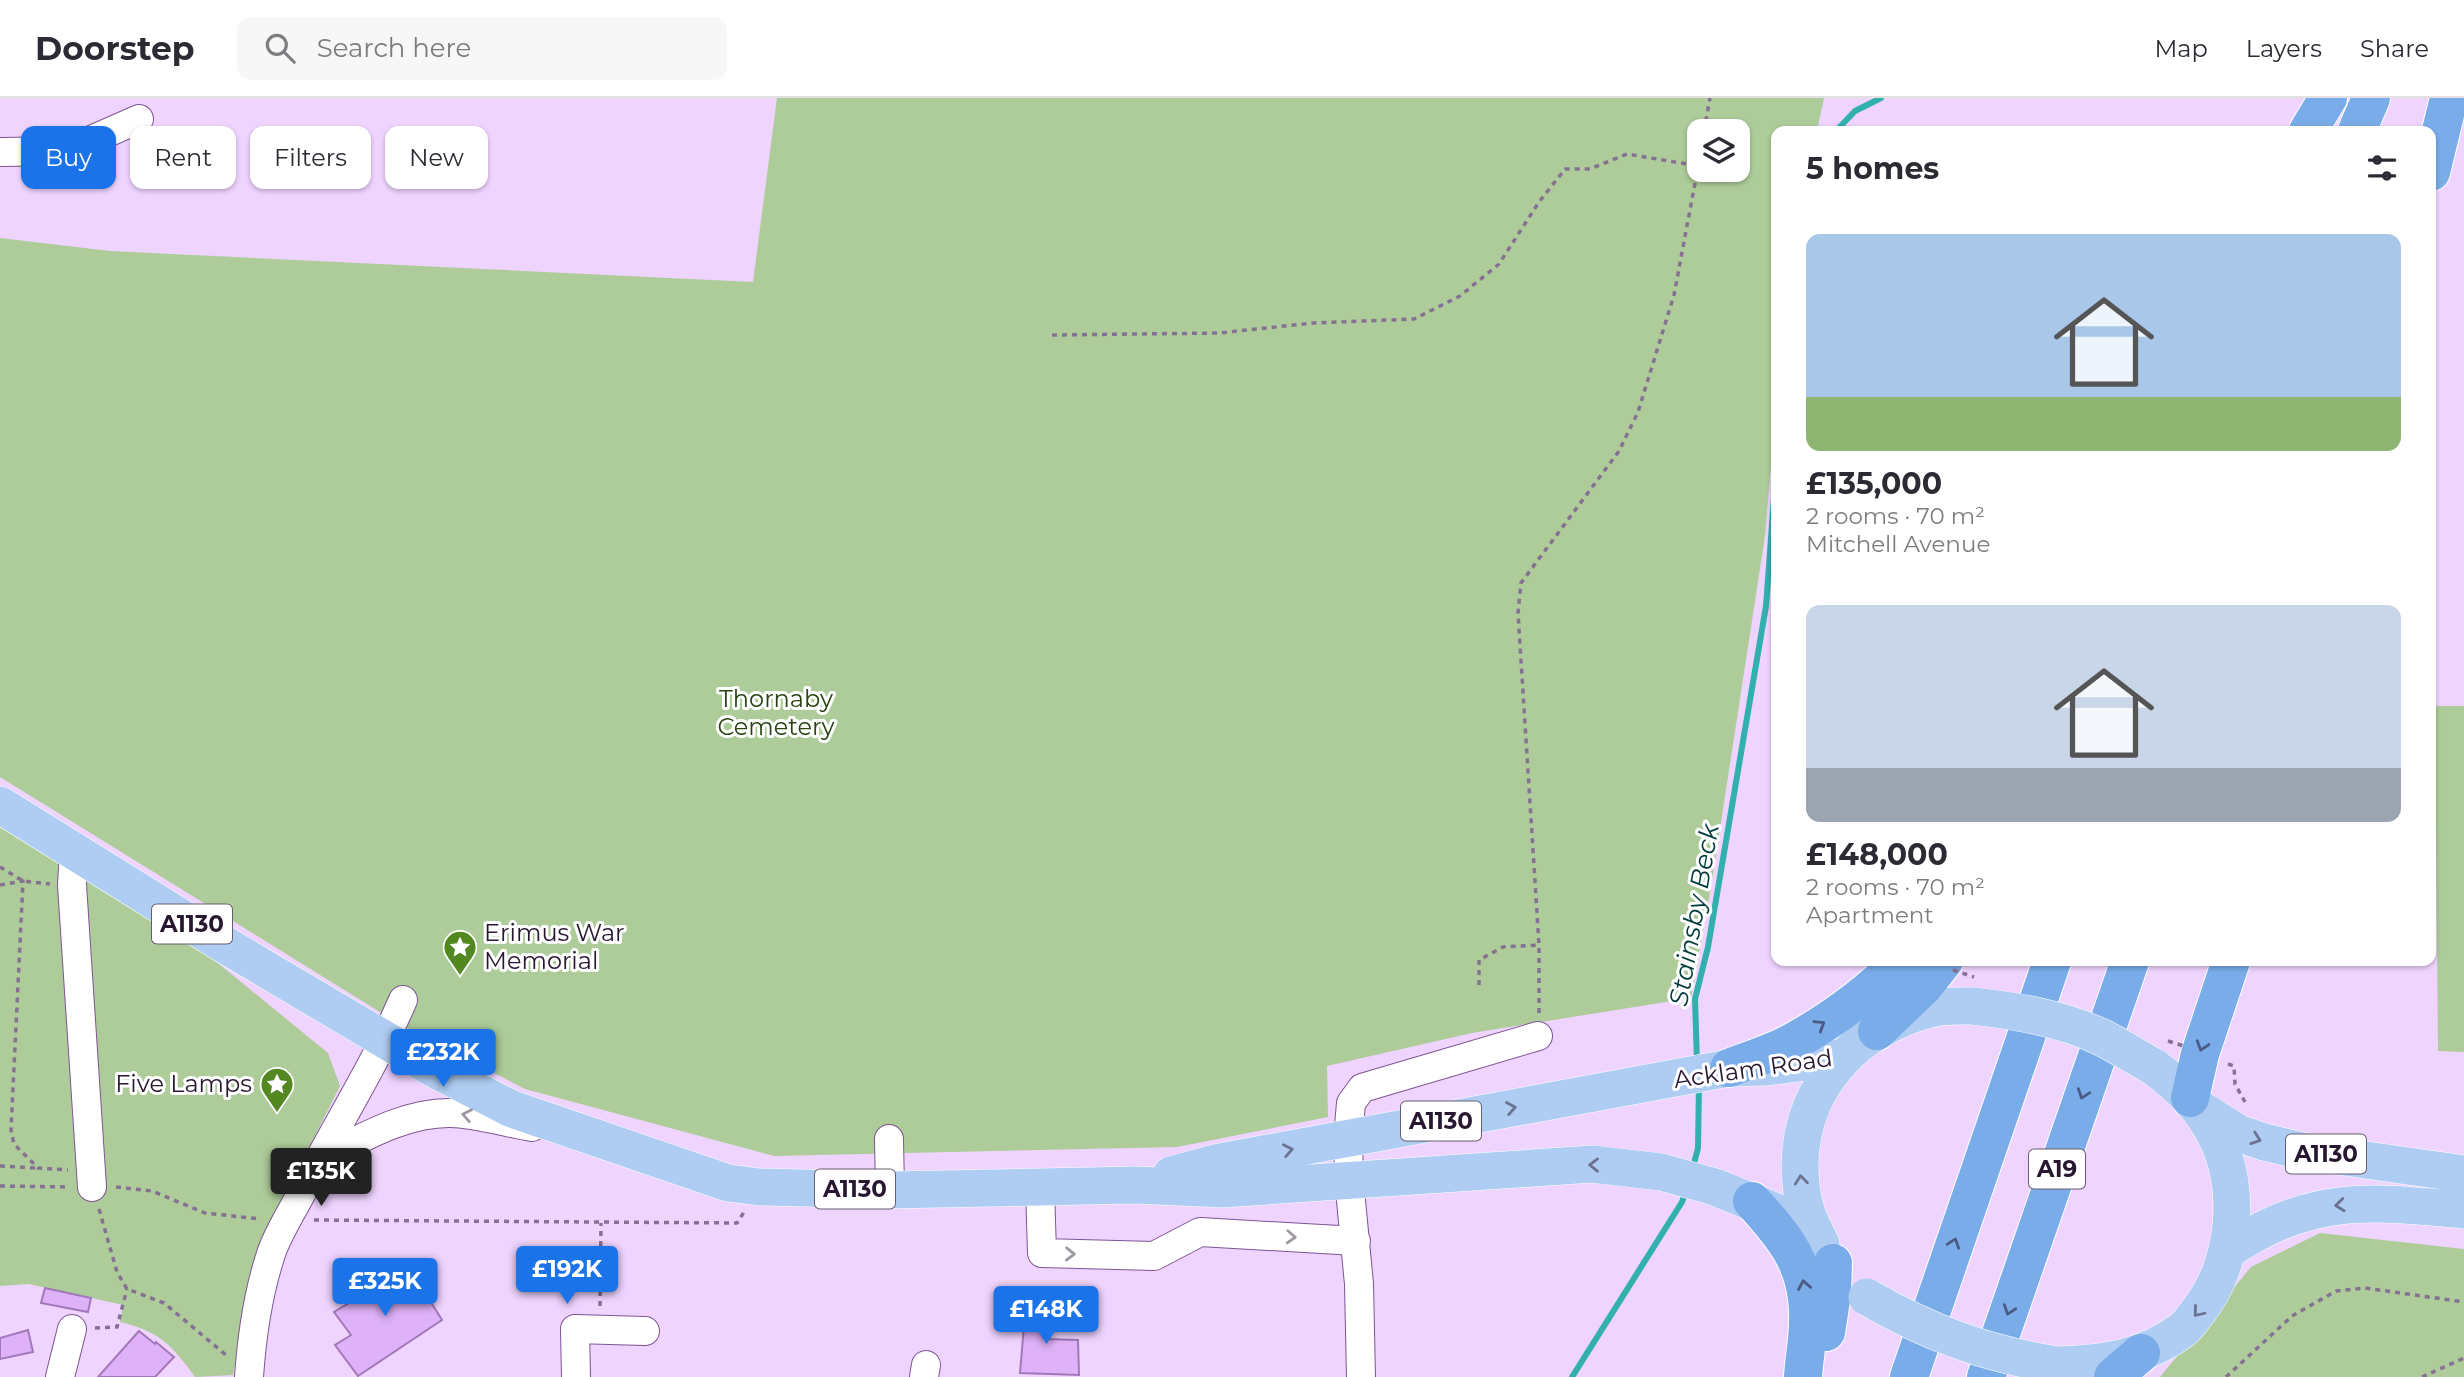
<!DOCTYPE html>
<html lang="en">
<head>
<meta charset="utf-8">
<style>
	:root { --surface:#fff; --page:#f7f7f7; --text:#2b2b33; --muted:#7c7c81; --line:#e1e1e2; --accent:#1a73e8 }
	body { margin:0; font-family:Montserrat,sans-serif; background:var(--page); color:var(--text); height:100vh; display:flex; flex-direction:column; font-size:26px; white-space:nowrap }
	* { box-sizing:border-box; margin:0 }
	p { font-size:23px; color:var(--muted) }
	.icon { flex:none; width:38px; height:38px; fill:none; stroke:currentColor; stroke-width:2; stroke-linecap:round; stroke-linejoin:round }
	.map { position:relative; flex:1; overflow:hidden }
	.panel { position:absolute; left:1771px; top:28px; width:665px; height:840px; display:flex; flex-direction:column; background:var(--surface); border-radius:14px; box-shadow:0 2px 5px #0004 }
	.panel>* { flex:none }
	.top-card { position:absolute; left:21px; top:28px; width:665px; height:63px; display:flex; gap:14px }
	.fabs { position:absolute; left:1687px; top:21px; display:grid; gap:14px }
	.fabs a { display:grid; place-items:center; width:63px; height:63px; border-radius:14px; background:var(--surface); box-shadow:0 2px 5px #0004; font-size:35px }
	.price { position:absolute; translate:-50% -60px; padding:0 16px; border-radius:7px; background:var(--accent); color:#fff; font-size:23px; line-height:46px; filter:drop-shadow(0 2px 4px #0008) }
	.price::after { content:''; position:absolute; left:50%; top:42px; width:21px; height:16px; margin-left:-10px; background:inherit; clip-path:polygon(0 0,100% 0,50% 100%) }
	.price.current { background:#222; color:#fff }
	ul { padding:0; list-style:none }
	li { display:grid; align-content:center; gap:14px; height:371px; padding:0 35px }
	li span { display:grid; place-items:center; height:217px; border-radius:14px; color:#555 }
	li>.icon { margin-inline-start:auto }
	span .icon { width:126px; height:126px; fill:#fffc; stroke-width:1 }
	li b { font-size:30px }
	h2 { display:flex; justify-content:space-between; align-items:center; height:84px; padding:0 35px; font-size:30px }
	.pill { padding:0 24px; border-radius:14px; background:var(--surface); box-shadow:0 2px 5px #0004; font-size:24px; line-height:63px }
	.pill.current { background:var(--accent); color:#fff }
	header { display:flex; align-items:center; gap:42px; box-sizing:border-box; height:98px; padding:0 35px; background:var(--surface); border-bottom:2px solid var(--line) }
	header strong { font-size:33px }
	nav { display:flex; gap:38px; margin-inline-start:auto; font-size:24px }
	.search { width:490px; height:63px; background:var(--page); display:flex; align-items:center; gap:18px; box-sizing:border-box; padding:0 24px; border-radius:14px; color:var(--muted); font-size:26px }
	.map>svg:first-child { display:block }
	.green { fill:#adcc99; fill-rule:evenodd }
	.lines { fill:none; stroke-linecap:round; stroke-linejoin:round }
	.stream { stroke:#31b0ae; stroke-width:6 }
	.building { fill:#dfb1f8; stroke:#a378ba; stroke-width:2 }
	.minor-casing { stroke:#7e5494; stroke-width:30 }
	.major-casing { stroke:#fff; stroke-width:38 }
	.highway-casing { stroke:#fff; stroke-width:40 }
	.path { stroke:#877193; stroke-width:3.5; stroke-dasharray:5 5; stroke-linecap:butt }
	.minor { stroke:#fff; stroke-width:28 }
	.major { stroke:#afcdf2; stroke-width:37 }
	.highway { stroke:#79ace9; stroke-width:38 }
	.major-bridge-casing { stroke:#fff; stroke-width:38; stroke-linecap:butt }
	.path-bridge { stroke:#877193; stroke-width:3.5; stroke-dasharray:5 5; stroke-linecap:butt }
	.major-bridge { stroke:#afcdf2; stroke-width:37 }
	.oneway { stroke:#4c5a84 }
	.oneway2 { stroke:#6c7292 }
	.oneway3 { stroke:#9e97a2 }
	.labels { text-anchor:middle; stroke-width:6; stroke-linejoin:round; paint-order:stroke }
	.shield { fill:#fff; stroke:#685d6f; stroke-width:2 }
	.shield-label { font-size:23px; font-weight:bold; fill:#281731 }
	.park-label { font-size:24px; fill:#294412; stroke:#fff }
	.poi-label { font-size:24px; fill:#281731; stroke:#fff; text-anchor:start }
	.street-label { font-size:24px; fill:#281731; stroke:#fff }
	.water-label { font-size:26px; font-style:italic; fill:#003b3b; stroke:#fff }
</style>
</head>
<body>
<header>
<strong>Doorstep</strong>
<div class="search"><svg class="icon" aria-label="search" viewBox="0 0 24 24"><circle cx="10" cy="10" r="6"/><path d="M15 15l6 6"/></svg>Search here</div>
<nav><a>Map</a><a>Layers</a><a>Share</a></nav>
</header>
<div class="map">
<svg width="2464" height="1279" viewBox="0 0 2464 1279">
	<rect width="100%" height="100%" fill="#efd4ff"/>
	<path class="green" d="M777 0H1824L1817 33H1776V307L1765 438 1712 783 1691 900 1472 935 1327 968 1328 1019 1177 1049 774 1058 525 991 401 927 0 679V140L110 153 753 184ZM1699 33H1738V72H1699Z
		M2435 608H2464V954L2438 953Z
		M0 720 191 843 328 955 340 988 260 1147 233 1277 195 1279C172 1247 159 1233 120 1224L123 1207 29 1186 0 1188Z
		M2320 1135 2464 1151V1279H2160L2251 1169Z"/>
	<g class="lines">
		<path class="stream" d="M1836 33 1855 13 1881 0
			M1697 965 1695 901 1708 849 1766 508 1776 373
			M1693 1069 1698 1050 1699 986
			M1572 1279 1682 1104 1686 1093"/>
	</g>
	<path class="building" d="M406 1167 415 1180 422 1175 431 1189 424 1193 442 1222 358 1278 335 1247 351 1237 334 1214 364 1196 359 1189 378 1177 383 1183Z
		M45 1190 91 1200 88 1214 41 1205Z
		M1026 1204 1047 1205 1046 1241 1078 1242 1079 1277 1020 1275Z
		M28 1232 33 1254 0 1261V1240Z
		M139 1233 155 1246 156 1244 174 1259 155 1279H98Z"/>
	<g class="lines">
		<defs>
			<path id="minor" d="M0 54 66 53 139 21
				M74 752 72 787 92 1089
				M889 1041 890 1092
				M318 1062C359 1042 404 1014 451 1015 473 1015 508 1025 532 1029
				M1040 1090 1042 1155 1154 1158 1200 1134 1356 1143
				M60 1279 72 1231
				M249 1279C252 1236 258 1194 272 1153 279 1134 291 1115 301 1096 334 1031 374 969 403 902
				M576 1279 575 1231 645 1233
				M924 1279 926 1267
				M1361 1279 1359 1186 1349 1082 1348 1040 1351 1005 1362 990 1538 938"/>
			<path id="major" d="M0 707 225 847 436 972 512 1011 728 1085 760 1089 890 1092 1135 1087 1223 1091 1592 1066 1661 1074 1715 1089 1779 1115 1821 1146
				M2200 1011 2238 1035 2264 1044 2302 1053 2464 1076
				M1171 1077 1220 1064 1729 970 1767 969 1845 959
				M1821 1146C1816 1135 1809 1123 1806 1112 1801 1097 1800 1079 1800 1063 1803 986 1856 931 1930 911 1943 907 1959 908 1973 908
				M2227 1153C2310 1096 2369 1103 2464 1112
				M2057 1267C2102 1266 2145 1260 2182 1232 2188 1228 2192 1221 2196 1216 2238 1165 2244 1082 2209 1026 2196 1003 2175 985 2154 969"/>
			<path id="highway" d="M2308 33 2328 0
				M2357 33 2371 0
				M2431 74 2449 0
				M1877 933 1924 888 1944 863
				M1729 970C1749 962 1770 956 1789 946 1830 924 1868 896 1901 863
				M2190 1000 2200 956 2231 863
				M1752 1103C1787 1141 1810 1170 1808 1224 1808 1242 1804 1261 1803 1279
				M1826 1234 1832 1195 1833 1165
				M1909 1279 2052 863
				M1986 1279 2130 863
				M2113 1279 2141 1255"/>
		</defs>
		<use href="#minor" class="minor-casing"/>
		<use href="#major" class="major-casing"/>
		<use href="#highway" class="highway-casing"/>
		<path class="path" d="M1704 33 1710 0
			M1052 237 1219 235 1313 225 1414 221 1460 198 1499 166 1539 104 1565 71H1590L1627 56 1699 68
			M0 769 23 783 50 786
			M0 787 23 783 11 1032 14 1046 38 1070 68 1072
			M1479 887V862L1503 849 1539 847
			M1539 915V847L1518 515 1521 485 1619 353 1638 314 1674 197 1699 64
			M2228 966 2234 968 2235 986 2245 1004
			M0 1068 36 1070
			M0 1088 69 1089
			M116 1089 152 1093 205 1115 260 1121
			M99 1111 117 1174 127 1191 164 1205 226 1257
			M314 1122 737 1125 744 1114
			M600 1208 601 1125
			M95 1230 117 1229 127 1191
			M2226 1279 2292 1218 2336 1193 2365 1190 2464 1204
			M2422 1279 2464 1260"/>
		<use href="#minor" class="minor"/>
		<use href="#major" class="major"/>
		<use href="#highway" class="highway"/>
		<defs>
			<path id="major-bridge" d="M1973 908C2016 913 2061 920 2101 939 2119 948 2136 959 2154 969
				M1867 1199C1929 1235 1986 1256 2057 1267"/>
		</defs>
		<use href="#major-bridge" class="major-bridge-casing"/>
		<path class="path-bridge" d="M1953 872 1974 879
			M2168 943 2184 948"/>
		<use href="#major-bridge" class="major-bridge"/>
	</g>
	<defs><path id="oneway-chevron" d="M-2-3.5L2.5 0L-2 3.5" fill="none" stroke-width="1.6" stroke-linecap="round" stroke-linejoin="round" transform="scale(1.75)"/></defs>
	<g class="oneway">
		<use href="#oneway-chevron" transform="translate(1820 927) rotate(-32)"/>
		<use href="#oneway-chevron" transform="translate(2202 948) rotate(108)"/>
		<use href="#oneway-chevron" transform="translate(2083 996) rotate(109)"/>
		<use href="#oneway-chevron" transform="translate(1954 1145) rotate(-71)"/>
		<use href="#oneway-chevron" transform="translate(1804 1187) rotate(-100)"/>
		<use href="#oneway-chevron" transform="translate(2009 1212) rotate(109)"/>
	</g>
	<g class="oneway2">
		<use href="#oneway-chevron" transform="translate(1511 1010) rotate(-10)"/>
		<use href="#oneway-chevron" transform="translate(2256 1041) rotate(19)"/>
		<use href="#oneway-chevron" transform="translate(1288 1052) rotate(-11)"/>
		<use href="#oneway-chevron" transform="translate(1594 1067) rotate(-179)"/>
		<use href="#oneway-chevron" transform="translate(1801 1082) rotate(-96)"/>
		<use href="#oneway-chevron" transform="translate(2340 1107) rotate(174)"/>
		<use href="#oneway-chevron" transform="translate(2198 1214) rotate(130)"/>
	</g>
	<g class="oneway3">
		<use href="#oneway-chevron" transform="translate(467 1017) rotate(-169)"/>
		<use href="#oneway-chevron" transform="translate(1291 1139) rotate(3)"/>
		<use href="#oneway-chevron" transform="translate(1070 1156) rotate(1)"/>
	</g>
	<defs>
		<symbol id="sight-pin" viewBox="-11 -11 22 30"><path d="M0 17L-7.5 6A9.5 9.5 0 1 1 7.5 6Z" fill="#538821" stroke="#fff"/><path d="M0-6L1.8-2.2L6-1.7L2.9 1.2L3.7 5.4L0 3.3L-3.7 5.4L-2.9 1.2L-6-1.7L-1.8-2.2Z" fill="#fff"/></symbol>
	</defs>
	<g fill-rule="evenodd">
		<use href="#sight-pin" x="441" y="830" width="38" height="52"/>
		<use href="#sight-pin" x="258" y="967" width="38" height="52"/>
	</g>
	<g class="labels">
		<g class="shield">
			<rect x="152" y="806.5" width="80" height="39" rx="5"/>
			<rect x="1401" y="1003.5" width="80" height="39" rx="5"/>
			<rect x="2286" y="1036.5" width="80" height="39" rx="5"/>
			<rect x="2029" y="1051.5" width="56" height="39" rx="5"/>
			<rect x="815" y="1071.5" width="80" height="39" rx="5"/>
		</g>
		<g class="shield-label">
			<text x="192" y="834">A1130</text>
			<text x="1441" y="1031">A1130</text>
			<text x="2326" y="1064">A1130</text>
			<text x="2057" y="1079">A19</text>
			<text x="855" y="1099">A1130</text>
		</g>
		<g class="park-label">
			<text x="776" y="609">Thornaby<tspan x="776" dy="28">Cemetery</tspan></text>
		</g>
		<g class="poi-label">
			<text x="484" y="843">Erimus War<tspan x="484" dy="28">Memorial</tspan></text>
			<text x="252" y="994" text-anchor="end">Five Lamps</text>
		</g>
		<g class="street-label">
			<text transform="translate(1753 971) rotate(-8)" y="8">Acklam Road</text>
		</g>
		<g class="water-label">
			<text transform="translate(1694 817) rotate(-80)" y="9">Stainsby Beck</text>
		</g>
	</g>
</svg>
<div class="fabs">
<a><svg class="icon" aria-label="layers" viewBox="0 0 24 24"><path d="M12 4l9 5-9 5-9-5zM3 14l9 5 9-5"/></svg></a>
</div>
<b class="price" style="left:443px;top:991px">£232K</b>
<b class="price current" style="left:321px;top:1110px">£135K</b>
<b class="price" style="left:567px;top:1208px">£192K</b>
<b class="price" style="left:385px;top:1220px">£325K</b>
<b class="price" style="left:1046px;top:1248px">£148K</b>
<div class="top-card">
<a class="pill current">Buy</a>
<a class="pill">Rent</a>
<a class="pill">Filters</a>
<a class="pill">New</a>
</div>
<section class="panel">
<h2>5 homes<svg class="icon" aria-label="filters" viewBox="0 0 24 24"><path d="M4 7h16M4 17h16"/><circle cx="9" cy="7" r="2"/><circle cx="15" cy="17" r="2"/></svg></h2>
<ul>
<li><span style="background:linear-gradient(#a9c7e8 75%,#8fb573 0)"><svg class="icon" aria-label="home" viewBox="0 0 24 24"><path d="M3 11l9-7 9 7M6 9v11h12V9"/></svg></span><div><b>£135,000</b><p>2 rooms · 70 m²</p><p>Mitchell Avenue</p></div></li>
<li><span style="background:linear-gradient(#c9d6e8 75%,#9aa5b1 0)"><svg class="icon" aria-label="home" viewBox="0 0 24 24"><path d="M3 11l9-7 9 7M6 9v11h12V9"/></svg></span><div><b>£148,000</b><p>2 rooms · 70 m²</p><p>Apartment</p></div></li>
</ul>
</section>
</div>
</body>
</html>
